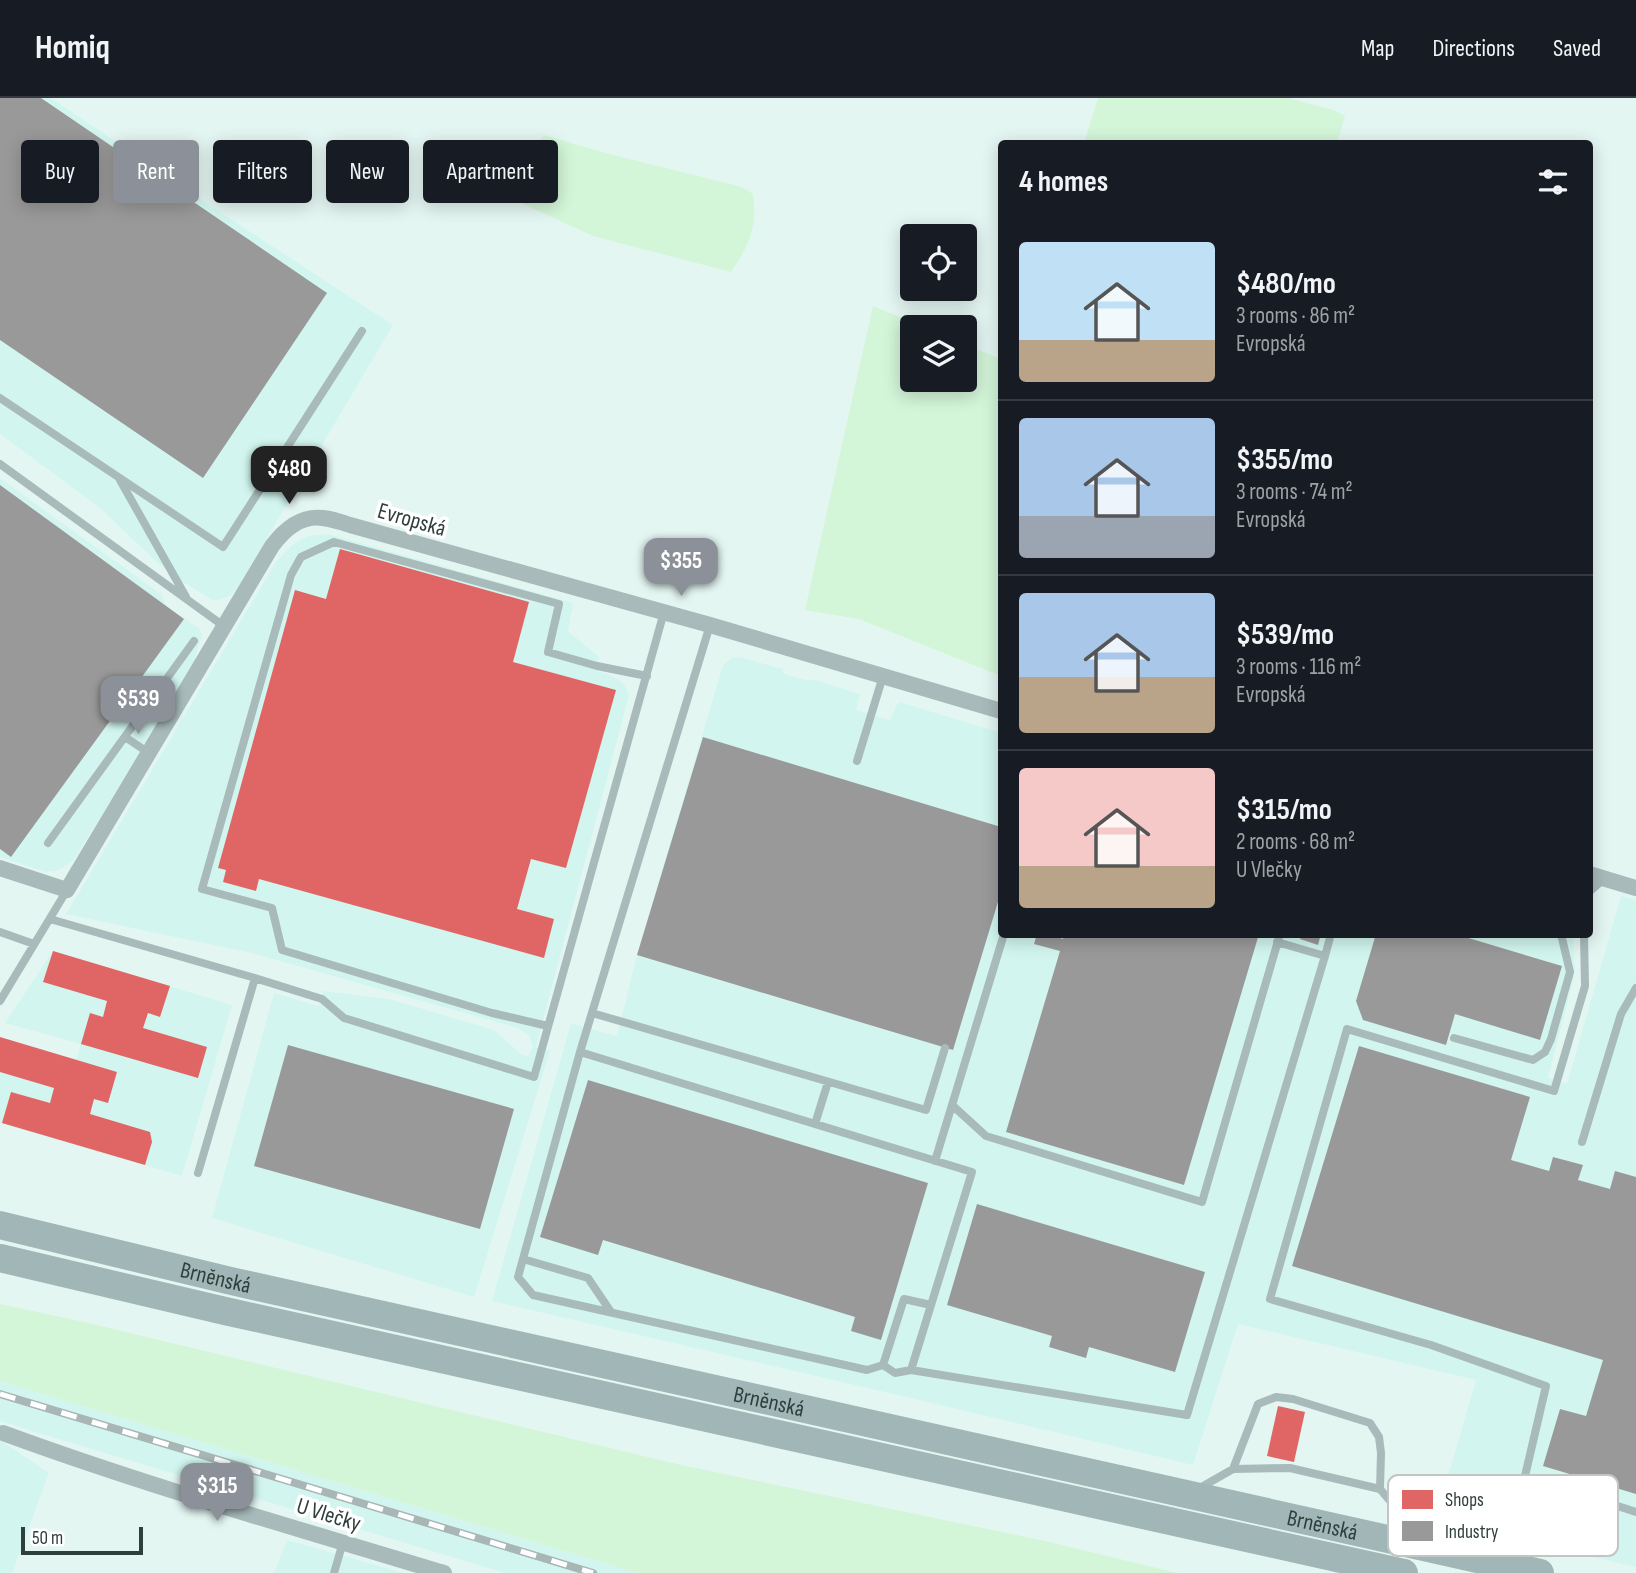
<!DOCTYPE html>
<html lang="en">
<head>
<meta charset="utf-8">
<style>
	:root { --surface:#171b24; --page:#20242c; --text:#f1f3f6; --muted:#9ea1a6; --line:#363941; --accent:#8c9099 }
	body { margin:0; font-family:"Sofia Sans Condensed",sans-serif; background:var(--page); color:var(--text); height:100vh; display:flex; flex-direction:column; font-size:26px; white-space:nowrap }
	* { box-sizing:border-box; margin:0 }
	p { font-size:23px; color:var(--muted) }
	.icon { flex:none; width:38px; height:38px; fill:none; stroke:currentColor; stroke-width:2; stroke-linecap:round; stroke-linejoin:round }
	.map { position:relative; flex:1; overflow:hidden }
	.drawer { position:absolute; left:998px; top:42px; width:595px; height:798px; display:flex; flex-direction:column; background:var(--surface); border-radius:7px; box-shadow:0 4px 18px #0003 }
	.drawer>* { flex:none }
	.guide { position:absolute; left:21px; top:42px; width:665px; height:63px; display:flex; gap:14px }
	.buttons { position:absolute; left:900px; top:126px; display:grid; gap:14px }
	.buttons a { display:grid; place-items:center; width:77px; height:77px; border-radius:7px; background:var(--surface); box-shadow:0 4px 18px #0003; font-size:35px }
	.scale { position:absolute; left:21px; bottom:18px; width:122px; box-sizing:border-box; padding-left:7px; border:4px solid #2f3f3c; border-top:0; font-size:19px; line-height:24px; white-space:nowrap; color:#2f3f3c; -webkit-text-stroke:5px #fff; paint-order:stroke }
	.price { position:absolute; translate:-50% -60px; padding:0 16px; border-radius:14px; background:var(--accent); color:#fff; font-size:23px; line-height:46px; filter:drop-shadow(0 2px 4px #0008) }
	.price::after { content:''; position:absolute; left:50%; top:42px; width:21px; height:16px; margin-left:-10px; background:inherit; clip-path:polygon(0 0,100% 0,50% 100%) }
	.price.current { background:#222; color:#fff }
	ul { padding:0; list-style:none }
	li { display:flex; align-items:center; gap:21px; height:175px; padding:0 21px }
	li+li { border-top:2px solid var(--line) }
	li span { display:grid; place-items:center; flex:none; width:196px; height:140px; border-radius:7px; color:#555 }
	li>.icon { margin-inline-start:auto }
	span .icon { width:84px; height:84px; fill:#fffc; stroke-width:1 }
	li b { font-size:30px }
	h2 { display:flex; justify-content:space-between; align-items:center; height:84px; padding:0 21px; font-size:30px }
	.pill { padding:0 24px; border-radius:7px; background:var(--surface); box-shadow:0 4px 18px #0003; font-size:24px; line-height:63px }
	.pill.current { background:var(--accent); color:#fff }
	header { display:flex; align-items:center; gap:42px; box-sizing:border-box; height:98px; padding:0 35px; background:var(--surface); border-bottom:2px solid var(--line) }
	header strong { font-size:33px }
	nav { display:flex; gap:38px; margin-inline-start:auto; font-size:24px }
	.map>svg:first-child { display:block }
	.built { fill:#d2f6ef }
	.green { fill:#d3f5d8 }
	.shops { fill:#e06666 }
	.industry { fill:#999 }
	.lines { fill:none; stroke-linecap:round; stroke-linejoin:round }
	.lane { stroke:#a8baba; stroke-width:8 }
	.street { stroke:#a8baba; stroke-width:16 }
	.highway { stroke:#a1b6b6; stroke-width:28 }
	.rail-casing { stroke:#a8b6b6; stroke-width:8 }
	.rail { stroke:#fff; stroke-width:5; stroke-dasharray:16; stroke-linecap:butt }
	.labels { text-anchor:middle; stroke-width:7; stroke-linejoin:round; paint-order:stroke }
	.street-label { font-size:23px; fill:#2f3f3c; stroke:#fff }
	.key { fill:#fff; stroke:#c1c5c4; stroke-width:2 }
	.key-label { font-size:19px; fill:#2f3f3c }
</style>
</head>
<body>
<header>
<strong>Homiq</strong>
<nav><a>Map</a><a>Directions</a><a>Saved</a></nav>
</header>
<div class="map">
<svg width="1636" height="1475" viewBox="0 0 1636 1475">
	<rect width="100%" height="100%" fill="#e4f6f2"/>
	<path class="built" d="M0 0H51L226 118 393 227 235 494 227 499 214 503 175 479 157 464 100 410 0 336Z
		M0 380 162 497 165 507 199 530 202 537 193 566 143 651 73 763 59 772 45 774 0 759Z
		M328 436 573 505 568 533 599 559 596 573 605 575 619 582 624 586 629 597 536 949 550 953 474 1199 212 1120 274 895 319 908 323 893 389 901 494 932 521 956 528 959 533 948 529 937 518 930 251 855 66 816 276 464 292 447 308 438Z
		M740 559 782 571 784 576 809 583 812 581 860 596 856 612 890 622 896 608 900 604 1001 635V836L1573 837 1575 875 1548 980 1567 986 1621 798 1636 802V1469L1435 1423 1476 1282 1238 1226 1193 1367 885 1294 492 1203 571 925 617 938 637 857 723 567 732 560Z
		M53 853 232 907 182 1078 0 1025V940L76 962 81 946 5 925Z
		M0 1283 636 1475H505L38 1335 0 1323Z
		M0 1342 49 1375 12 1475H0Z
		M287 1442 355 1461 403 1475H274Z"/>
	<path class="green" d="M1098 0H1288L1333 12 1345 18 1337 45H1084Z
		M544 37 609 56 742 89 753 96C758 128 749 148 731 174L593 138 519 104 515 87Z
		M873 208 924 229H912V282H964V246L1001 261V578L859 521 805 512Z
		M0 1206 84 1224 681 1367 1045 1443 1177 1475H637L0 1283Z"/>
	<path class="shops" d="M340 451 529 504 513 564 616 592 566 770 531 761 517 811 554 821 544 860 259 781 256 793 223 784 226 772 218 770 295 492 326 501Z
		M53 853 170 888 160 919 148 915 143 930 207 949 198 980 81 946 90 915 103 919 107 903 43 884Z
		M0 939 117 974 108 1005 94 1001 90 1016 150 1034 152 1044 145 1067 2 1025 11 994 50 1005 54 990 0 974Z
		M1278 1308 1305 1314 1294 1364 1267 1358Z"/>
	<path class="industry" d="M0 0H41L327 195 203 380 0 242Z
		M0 387 184 521 11 759 0 751Z
		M703 639 1001 729V794L953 952 637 857Z
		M1037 836H1049L1063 841 1065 836H1259L1184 1087 1006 1034 1060 853 1034 846Z
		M1301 836H1321L1318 847 1300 841Z
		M1376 836H1455L1562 868 1540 942 1455 916 1446 947 1363 922 1356 903Z
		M288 947 514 1011 480 1131 254 1068Z
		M1359 948 1530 999 1511 1062 1549 1073 1553 1059 1583 1067 1578 1082 1610 1091 1615 1073 1636 1079V1396L1543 1368 1560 1311 1586 1318 1603 1262 1292 1168Z
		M588 982 928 1085 881 1242 851 1233 855 1219 771 1193 603 1142 598 1157 540 1139Z
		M977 1106 1205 1174 1175 1274 1089 1249 1086 1260 1049 1249 1052 1238 947 1207Z"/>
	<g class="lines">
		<path class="lane" d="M0 300 223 449 362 233
			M0 366 225 529
			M120 382 186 499
			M710 527 580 954 972 1074 911 1272 1187 1317 1325 858
			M125 639 149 655
			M857 663 883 578
			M48 745 194 543
			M1589 794 1604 781
			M50 821 255 880 322 901 344 920 534 979 664 514
			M0 834 34 846
			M1584 836 1585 888 1554 993 1347 931 1270 1201 1431 1247 1546 1288 1525 1378 1636 1414
			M1277 844 1325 858 1331 836
			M0 903 67 792
			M592 915 926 1012 945 950
			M548 928 492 915 282 852 272 810 202 791 291 477 301 459 334 444 559 506 548 554 597 568 647 578
			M1454 940 1533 962 1545 954 1551 941 1570 874 1561 836
			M580 954 518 1179 533 1197 867 1272 883 1267 904 1201 931 1207
			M952 1007 986 1038 1202 1104 1280 836
			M815 1026 828 984
			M1582 1044 1621 916 1636 890
			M935 1063 1004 836
			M198 1075 255 880
			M523 1161 588 1180 611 1214
			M883 1267 895 1275 911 1272
			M1233 1371 1258 1306 1276 1299 1293 1301 1370 1325 1379 1339 1381 1355 1380 1391
			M1198 1391 1233 1371 1290 1370 1380 1391 1401 1416 1433 1441
			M334 1475 343 1444"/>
		<path class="street" d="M0 770 67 792 272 448C284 432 300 417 323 420 332 421 341 424 350 427L710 527 1001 613
			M1589 776 1636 790
			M3 1335C147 1388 296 1430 444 1475"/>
		<g class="highway">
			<path id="s1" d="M0 1127 231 1183 1540 1475"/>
			<path d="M0 1160 225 1213 1404 1475"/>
		</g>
		<defs>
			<path id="rail" d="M0 1296 593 1475"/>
		</defs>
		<use href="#rail" class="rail-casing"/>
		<use href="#rail" class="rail"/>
	</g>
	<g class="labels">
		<g class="street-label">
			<text transform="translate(412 421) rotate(16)" y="8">Evropská</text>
			<text dy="8" stroke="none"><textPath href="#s1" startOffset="222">Brněnská</textPath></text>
			<text dy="8" stroke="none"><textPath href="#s1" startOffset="789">Brněnská</textPath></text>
			<text transform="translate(329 1416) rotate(17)" y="8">U Vlečky</text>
			<text dy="8" stroke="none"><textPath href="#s1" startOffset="1356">Brněnská</textPath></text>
		</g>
	</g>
	<rect x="1388" y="1377" width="230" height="81" rx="10" class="key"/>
	<rect x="1402" y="1392" width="31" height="19" fill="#e06666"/>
	<rect x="1402" y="1423" width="31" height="20" fill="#999"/>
	<g class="key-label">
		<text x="1445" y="1408">Shops</text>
		<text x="1445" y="1440">Industry</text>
	</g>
</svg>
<div class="buttons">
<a><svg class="icon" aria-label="locate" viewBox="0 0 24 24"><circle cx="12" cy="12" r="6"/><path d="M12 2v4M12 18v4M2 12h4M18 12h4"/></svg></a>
<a><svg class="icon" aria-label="layers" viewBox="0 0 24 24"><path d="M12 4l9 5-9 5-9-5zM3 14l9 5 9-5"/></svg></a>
</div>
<div class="scale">50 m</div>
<b class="price current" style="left:289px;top:408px">$480</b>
<b class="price" style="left:681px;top:500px">$355</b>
<b class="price" style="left:138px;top:638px">$539</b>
<b class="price" style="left:217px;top:1425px">$315</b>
<div class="guide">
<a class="pill">Buy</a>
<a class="pill current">Rent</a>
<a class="pill">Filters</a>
<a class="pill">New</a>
<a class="pill">Apartment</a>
</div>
<section class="drawer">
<h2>4 homes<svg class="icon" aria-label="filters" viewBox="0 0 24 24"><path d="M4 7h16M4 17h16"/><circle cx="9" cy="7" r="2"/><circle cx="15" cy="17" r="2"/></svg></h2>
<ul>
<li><span style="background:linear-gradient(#bfe0f5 70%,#b9a48a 0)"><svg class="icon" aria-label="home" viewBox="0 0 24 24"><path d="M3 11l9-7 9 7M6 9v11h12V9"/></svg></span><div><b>$480/mo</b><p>3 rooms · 86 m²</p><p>Evropská</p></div></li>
<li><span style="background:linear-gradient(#a9c7e8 70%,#9aa5b1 0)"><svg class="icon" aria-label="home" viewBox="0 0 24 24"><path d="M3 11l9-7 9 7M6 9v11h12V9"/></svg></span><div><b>$355/mo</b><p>3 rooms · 74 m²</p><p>Evropská</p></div></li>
<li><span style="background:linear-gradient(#a9c7e8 60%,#b9a48a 0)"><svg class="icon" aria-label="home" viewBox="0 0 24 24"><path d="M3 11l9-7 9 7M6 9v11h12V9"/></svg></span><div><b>$539/mo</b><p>3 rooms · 116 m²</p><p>Evropská</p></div></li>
<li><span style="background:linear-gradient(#f6c9c9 70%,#b9a48a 0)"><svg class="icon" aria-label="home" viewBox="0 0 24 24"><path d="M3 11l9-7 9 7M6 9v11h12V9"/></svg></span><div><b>$315/mo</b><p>2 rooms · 68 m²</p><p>U Vlečky</p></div></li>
</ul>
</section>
</div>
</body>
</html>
